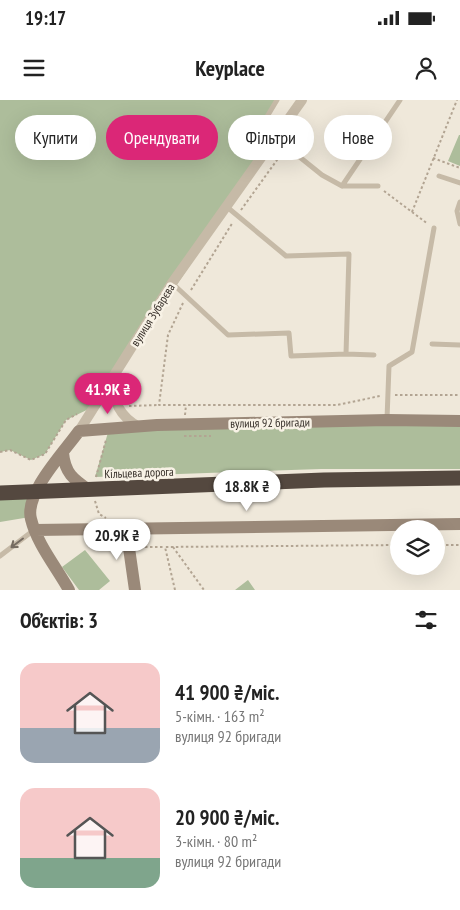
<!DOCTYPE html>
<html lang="uk">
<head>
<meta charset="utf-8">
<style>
	:root { --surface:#fff; --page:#f2f2f2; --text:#222; --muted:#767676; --accent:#db2777 }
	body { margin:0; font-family:"PT Sans Narrow",sans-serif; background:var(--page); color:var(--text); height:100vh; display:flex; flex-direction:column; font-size:19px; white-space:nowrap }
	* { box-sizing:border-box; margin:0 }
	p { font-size:16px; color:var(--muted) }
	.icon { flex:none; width:28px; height:28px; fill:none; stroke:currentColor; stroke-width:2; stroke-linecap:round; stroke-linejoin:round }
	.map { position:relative; height:490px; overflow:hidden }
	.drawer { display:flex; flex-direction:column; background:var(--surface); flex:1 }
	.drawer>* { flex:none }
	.banner { position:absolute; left:15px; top:15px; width:430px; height:45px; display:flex; gap:10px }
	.buttons { position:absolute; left:390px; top:420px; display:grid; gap:10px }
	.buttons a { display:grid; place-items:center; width:55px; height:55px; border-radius:50%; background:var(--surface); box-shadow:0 5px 20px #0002; font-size:25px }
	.price { position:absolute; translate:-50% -42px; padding:0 11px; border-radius:18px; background:#fff; color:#222; font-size:16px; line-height:32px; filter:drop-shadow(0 1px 2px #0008) }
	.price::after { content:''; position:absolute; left:50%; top:30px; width:15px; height:11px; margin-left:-8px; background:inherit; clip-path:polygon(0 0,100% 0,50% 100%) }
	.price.on { background:var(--accent); color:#fff }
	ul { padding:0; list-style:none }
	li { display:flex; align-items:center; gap:15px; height:125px; padding:0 20px }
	li span { display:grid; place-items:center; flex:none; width:140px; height:100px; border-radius:15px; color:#555 }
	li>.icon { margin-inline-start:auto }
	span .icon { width:60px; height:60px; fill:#fffc; stroke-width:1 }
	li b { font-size:21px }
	h2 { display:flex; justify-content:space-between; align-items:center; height:60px; padding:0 20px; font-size:21px }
	.chip { padding:0 18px; border-radius:22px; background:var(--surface); box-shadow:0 5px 20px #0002; font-size:18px; line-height:45px }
	.chip.on { background:var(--accent); color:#fff }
	.status { display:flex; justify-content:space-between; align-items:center; height:35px; padding:0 25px; background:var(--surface); direction:ltr }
	.status svg { height:14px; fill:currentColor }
	header { display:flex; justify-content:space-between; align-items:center; height:65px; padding:0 20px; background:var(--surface); font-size:22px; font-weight:700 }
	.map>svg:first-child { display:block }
	.green { fill:#adbd9b }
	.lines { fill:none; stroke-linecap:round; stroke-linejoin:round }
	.path { stroke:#b2a492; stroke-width:2; stroke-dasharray:2.5 2.5; stroke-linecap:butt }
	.lane { stroke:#c6baa7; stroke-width:5 }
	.street { stroke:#c6baa7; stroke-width:10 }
	.secondary { stroke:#9a8979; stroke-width:12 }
	.highway { stroke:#54483f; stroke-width:15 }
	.oneway { stroke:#766c61 }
	.labels { text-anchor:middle; stroke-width:5; stroke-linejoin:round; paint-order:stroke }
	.street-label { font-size:12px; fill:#342d27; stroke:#f8f2e6 }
</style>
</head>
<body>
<div class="status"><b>19:17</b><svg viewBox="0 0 49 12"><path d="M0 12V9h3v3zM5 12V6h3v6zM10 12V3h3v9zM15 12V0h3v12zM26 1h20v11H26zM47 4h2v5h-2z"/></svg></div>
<header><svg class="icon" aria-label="menu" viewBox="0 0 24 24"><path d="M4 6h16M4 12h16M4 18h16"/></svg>Keyplace<svg class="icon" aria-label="person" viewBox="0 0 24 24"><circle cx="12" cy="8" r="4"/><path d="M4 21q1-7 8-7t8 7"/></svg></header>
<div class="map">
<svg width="460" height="490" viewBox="0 0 460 490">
	<rect width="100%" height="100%" fill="#efe8da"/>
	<path class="green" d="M0 0H277L265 20V54L95 306 66 320 45 354 31 360 10 350 0 352Z
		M459 35H460V66L448 61Z
		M460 321V369H321L95 377 109 329Z
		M36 391 30 417 0 422V393Z
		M85 450 110 481 99 490H79L62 467Z
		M248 480 255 490H235Z"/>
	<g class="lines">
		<path class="path" d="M433 58 460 68
			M384 91 428 124
			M241 110 282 53
			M412 112 457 0
			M191 190 233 122
			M183 203 168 235 159 305H337L380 296
			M395 295H460
			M129 306 159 305
			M185 315 186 305
			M184 336H211
			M0 352 10 350 31 360 45 354 66 320 77 314
			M96 377 106 340
			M95 401 99 414 106 418
			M436 445H460
			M140 447H165
			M173 447 204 490
			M175 490 165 447 399 445"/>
		<path class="lane" d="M276 38 322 75 342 86H378
			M265 49V20L277 0
			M439 76 460 83
			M342 86 400 0
			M460 102 457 111 460 124
			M172 183 228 235 289 233 291 256 346 254 349 154 286 156 227 107
			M432 244 460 245
			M346 254 374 255
			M387 319 389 266 412 252 434 128
			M0 456 34 430"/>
		<path class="street" d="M112 280C114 302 119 316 139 327
			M79 331 172 183 302 0"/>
		<path class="secondary" d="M63 353C65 373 73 379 89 390
			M126 427 135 490
			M35 430 460 424
			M69 490C57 468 37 444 31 419 24 393 65 351 79 331L157 325 387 320 460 321"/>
		<path class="highway" d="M0 393 324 380 460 378"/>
	</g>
	<defs><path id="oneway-shaft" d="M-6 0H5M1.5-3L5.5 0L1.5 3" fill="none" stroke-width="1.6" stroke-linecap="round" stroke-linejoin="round" transform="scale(1.25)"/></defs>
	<use class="oneway" href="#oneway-shaft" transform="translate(17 443) rotate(143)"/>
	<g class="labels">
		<g class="street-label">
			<text transform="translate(153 215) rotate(-58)" y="4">вулиця Зубарєва</text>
			<text transform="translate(270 323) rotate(-1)" y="4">вулиця 92 бригади</text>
			<text transform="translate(139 373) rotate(-2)" y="4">Кільцева дорога</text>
		</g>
	</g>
</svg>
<div class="buttons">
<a><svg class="icon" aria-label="layers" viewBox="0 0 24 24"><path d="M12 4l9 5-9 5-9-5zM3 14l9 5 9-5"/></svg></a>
</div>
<b class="price on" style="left:108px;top:315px">41.9K ₴</b>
<b class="price" style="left:247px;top:412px">18.8K ₴</b>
<b class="price" style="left:117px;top:461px">20.9K ₴</b>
<div class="banner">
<a class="chip">Купити</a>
<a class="chip on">Орендувати</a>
<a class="chip">Фільтри</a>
<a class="chip">Нове</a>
</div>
</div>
<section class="drawer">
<h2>Об’єктів: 3<svg class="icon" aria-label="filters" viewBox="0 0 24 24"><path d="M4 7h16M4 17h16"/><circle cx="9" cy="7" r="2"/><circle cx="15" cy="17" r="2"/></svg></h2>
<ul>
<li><span style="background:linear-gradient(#f6c9c9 65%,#9aa5b1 0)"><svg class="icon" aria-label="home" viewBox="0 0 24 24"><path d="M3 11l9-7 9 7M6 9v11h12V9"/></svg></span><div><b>41 900 ₴/міс.</b><p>5-кімн. · 163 m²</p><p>вулиця 92 бригади</p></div></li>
<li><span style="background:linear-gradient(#f6c9c9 70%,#7fa58c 0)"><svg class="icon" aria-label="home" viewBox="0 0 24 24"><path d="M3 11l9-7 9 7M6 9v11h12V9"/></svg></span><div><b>20 900 ₴/міс.</b><p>3-кімн. · 80 m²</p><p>вулиця 92 бригади</p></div></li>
</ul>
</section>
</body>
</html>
